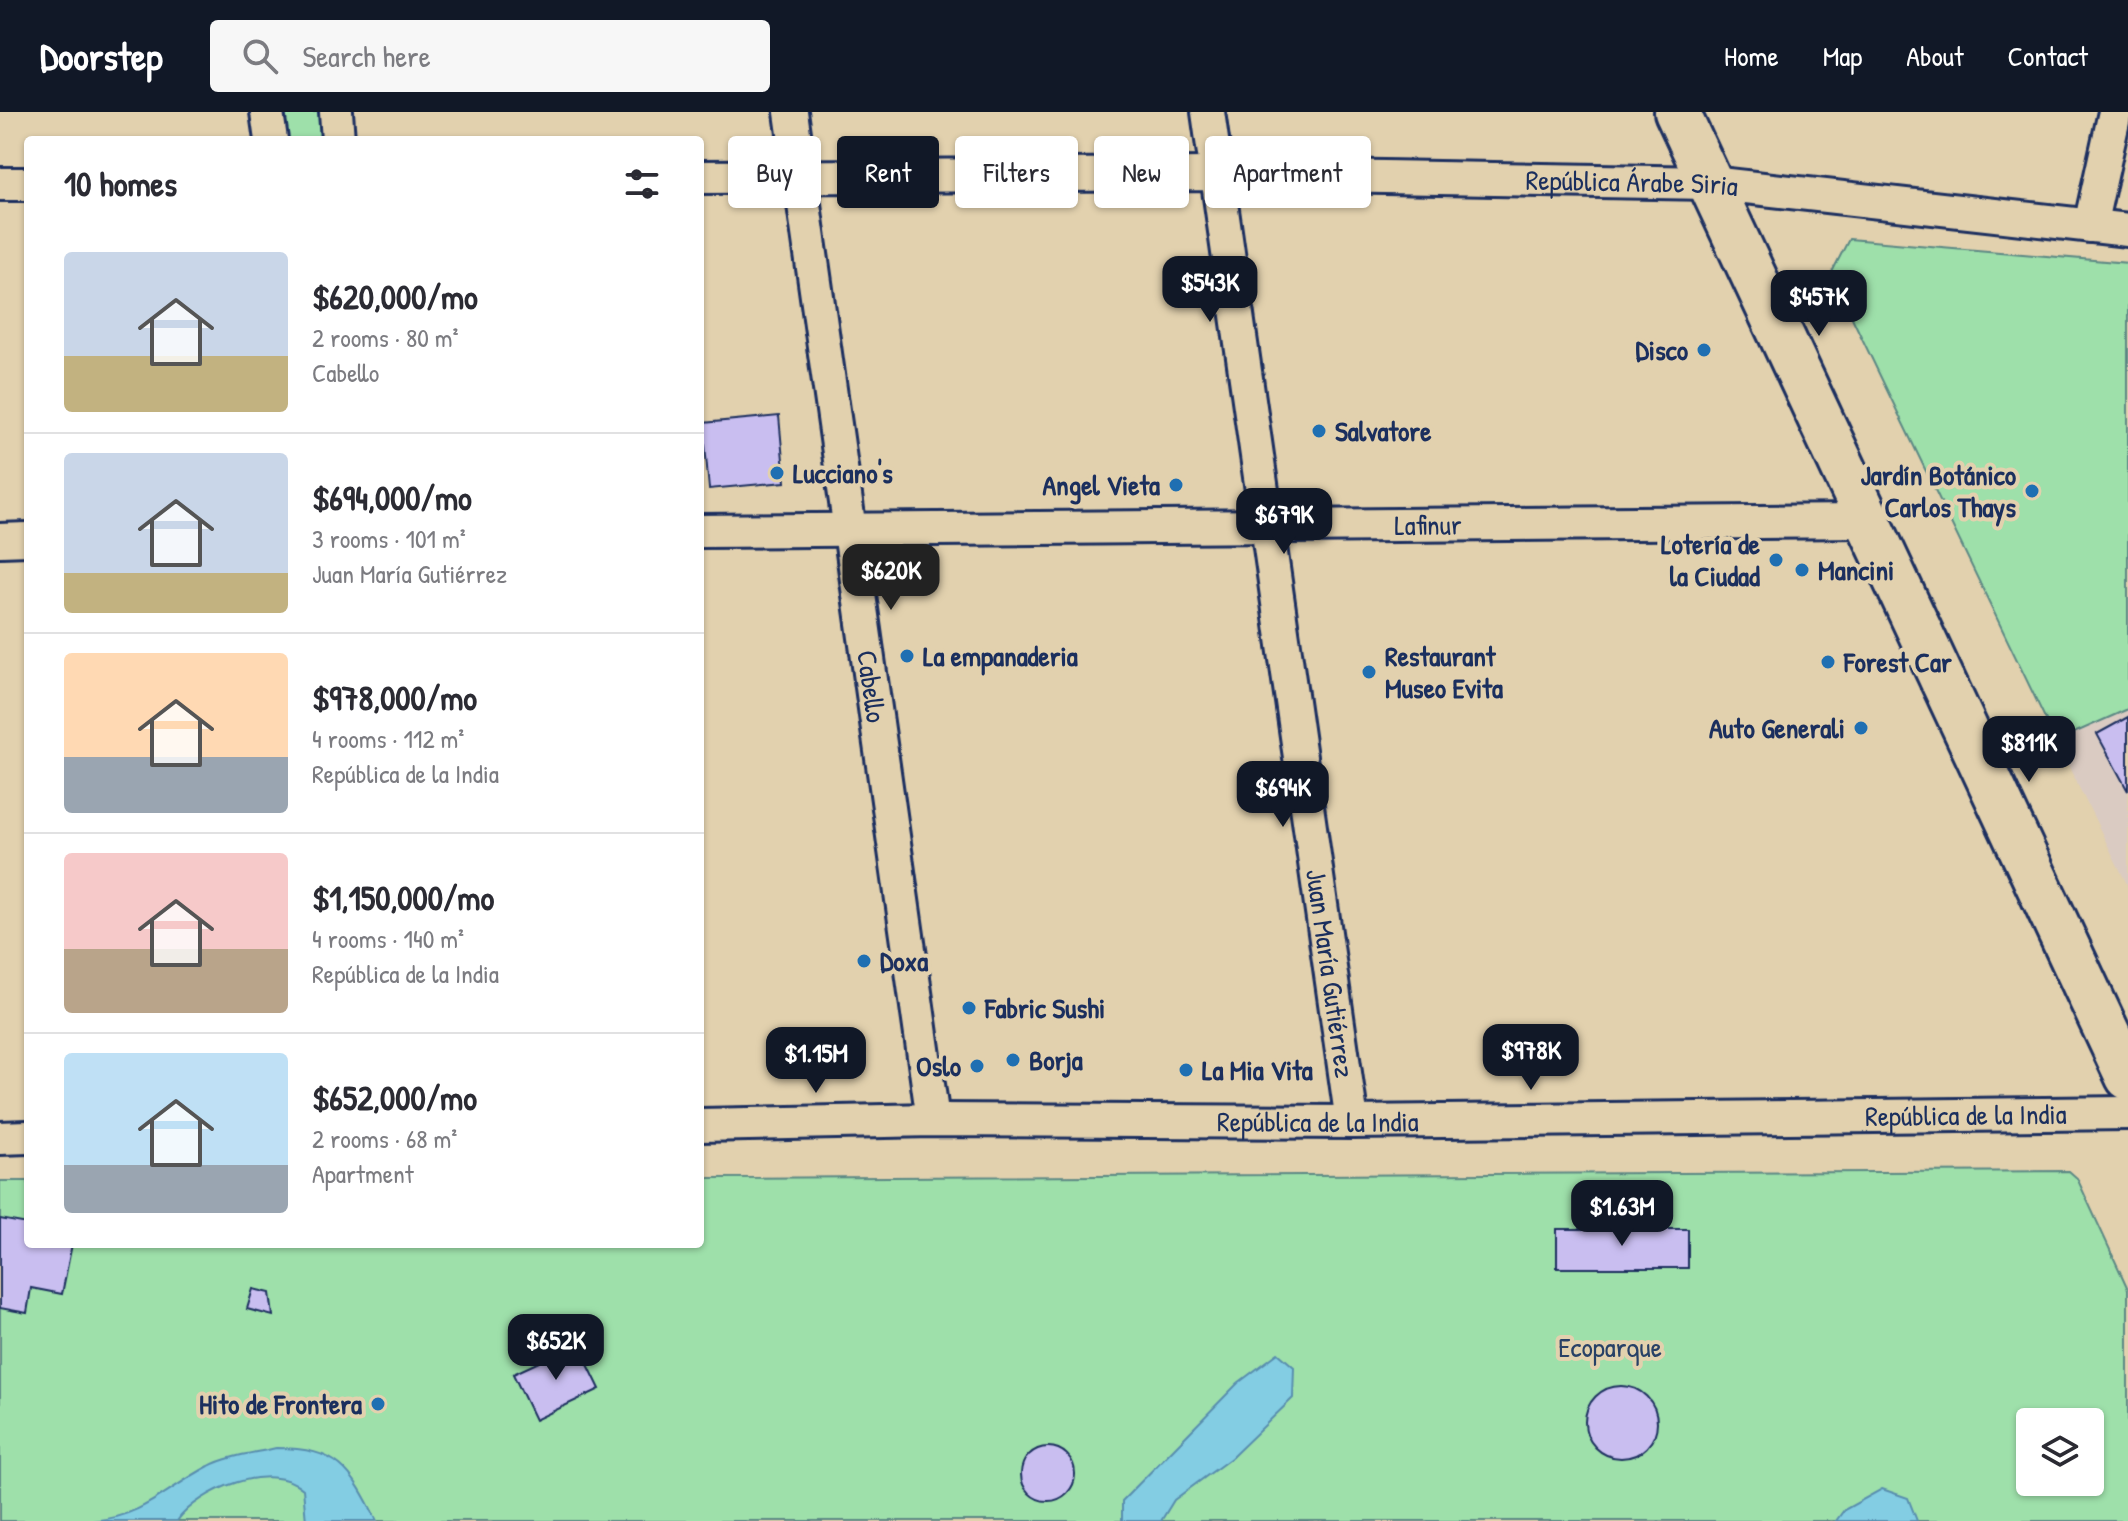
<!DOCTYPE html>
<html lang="en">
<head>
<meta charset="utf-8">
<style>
	:root { --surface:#fff; --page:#f7f7f7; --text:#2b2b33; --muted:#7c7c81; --line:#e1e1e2; --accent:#111827 }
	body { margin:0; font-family:"Patrick Hand",sans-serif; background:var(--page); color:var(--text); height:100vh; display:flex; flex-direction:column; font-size:30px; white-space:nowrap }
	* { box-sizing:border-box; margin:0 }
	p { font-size:26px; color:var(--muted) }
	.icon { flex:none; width:44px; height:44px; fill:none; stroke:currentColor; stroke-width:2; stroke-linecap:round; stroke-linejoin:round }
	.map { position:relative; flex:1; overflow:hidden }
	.details { position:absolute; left:24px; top:24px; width:680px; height:1112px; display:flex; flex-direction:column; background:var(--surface); border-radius:8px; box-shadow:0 2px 6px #0004 }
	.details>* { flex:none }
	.top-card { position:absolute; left:728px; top:24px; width:760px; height:72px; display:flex; gap:16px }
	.fabs { position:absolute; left:2016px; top:1296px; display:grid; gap:16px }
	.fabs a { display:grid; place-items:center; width:88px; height:88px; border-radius:8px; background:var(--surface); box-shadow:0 2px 6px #0004; font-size:40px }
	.price { position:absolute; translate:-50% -68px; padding:0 18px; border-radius:16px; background:var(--accent); color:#fff; font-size:26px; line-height:52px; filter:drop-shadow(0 2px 4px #0008) }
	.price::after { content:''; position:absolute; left:50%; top:48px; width:24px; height:18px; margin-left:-12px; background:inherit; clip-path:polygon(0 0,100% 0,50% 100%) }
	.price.active { background:#222; color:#fff }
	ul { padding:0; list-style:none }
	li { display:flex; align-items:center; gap:24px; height:200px; padding:0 40px }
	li+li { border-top:2px solid var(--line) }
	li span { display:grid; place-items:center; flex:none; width:224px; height:160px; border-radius:8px; color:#555 }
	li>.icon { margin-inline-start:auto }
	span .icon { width:96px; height:96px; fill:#fffc; stroke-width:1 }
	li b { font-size:34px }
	h2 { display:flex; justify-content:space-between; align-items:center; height:96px; padding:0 40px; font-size:34px }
	.pill { padding:0 28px; border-radius:8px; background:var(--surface); box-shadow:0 2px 6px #0004; font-size:28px; line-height:72px }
	.pill.active { background:var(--accent); color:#fff }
	header { display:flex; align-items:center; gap:48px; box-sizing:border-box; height:112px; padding:0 40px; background:var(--accent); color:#fff }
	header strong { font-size:38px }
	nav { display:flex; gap:44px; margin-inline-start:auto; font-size:28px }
	.search { width:560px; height:72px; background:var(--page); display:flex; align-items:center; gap:20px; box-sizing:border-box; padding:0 28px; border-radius:8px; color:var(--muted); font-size:30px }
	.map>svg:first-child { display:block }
	.built { fill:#dacbc2 }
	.green { fill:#9ee0aa; stroke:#5c8884; stroke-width:2; fill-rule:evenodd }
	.water { fill:#83cde3; stroke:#598eae; stroke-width:2 }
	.building { fill:#c9bef0; stroke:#1b2f5e; stroke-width:2 }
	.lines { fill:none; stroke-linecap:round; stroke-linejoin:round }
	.minor-casing { stroke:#1b2f5e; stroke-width:38 }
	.secondary-casing { stroke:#1b2f5e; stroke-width:50 }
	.minor { stroke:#e2d1ae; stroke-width:32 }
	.secondary { stroke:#e2d1ae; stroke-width:44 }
	.poi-dot { fill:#1f6fb2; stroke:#e2d1ae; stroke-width:3 }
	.labels { text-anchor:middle; stroke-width:8; stroke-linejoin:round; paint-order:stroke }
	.street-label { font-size:28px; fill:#1b2f5e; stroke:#e2d1ae }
	.poi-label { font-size:28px; font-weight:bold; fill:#1b2f5e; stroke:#e2d1ae; text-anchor:start }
	.park-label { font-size:28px; fill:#284166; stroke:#e2d1ae }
</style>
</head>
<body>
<header>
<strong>Doorstep</strong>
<div class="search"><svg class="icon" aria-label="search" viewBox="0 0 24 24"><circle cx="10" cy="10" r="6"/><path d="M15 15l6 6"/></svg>Search here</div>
<nav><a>Home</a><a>Map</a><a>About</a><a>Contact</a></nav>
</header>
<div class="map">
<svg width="2128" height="1409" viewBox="0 0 2128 1409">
	<rect width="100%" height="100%" fill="#e2d1ae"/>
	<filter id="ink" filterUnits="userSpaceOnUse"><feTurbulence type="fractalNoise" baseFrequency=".0125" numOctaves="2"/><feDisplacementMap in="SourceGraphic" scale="16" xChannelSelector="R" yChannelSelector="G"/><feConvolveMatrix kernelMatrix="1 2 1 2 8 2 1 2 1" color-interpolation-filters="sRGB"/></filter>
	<g filter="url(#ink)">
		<path class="built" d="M2128 597V774L2056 629Z"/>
		<path class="green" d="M280 0H323L324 28H283Z
			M1849 127 2128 151V597L2056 629 1831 162Z
			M2069 1059 2077 1066 2128 1177V1409H0V1069H28V1132H700V1066ZM2030 1310H2090V1370H2030Z"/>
		<path class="water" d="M1278 1241 1294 1255 1293 1286 1231 1346 1174 1388 1161 1409H1122V1389L1238 1271Z
			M276 1336C338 1336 351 1357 377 1409H306L303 1377C271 1348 199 1378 177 1409H92C145 1404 165 1377 209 1354 227 1344 255 1341 276 1336Z
			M1882 1377 1908 1386 1917 1409H1836L1844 1398Z"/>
		<path class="building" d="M779 304 785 370 709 377 703 311Z
			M2128 605V679L2097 622Z
			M0 1107 28 1112V1132H72L62 1182 31 1176 27 1201 0 1196Z
			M1557 1117H1688V1156H1557Z
			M253 1177 270 1181 273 1204 247 1197Z
			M578 1232 600 1277 535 1308 513 1262Z
			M1585 1310a36 36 0 1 1 72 0a36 36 0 1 1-72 0Z
			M1021 1362a27 27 0 1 1 54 0a27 27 0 1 1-54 0Z"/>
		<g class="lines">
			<defs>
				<g id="minor">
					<path d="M267 0 271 28"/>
					<path d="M336 0 338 28"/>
					<path id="s1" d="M791 0 933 1008"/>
					<path id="s2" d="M1208 0 1352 1010"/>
					<path id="s3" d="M700 65 1216 62 1710 71 2128 118"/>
					<path d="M0 72H28"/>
					<path d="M2090 114 2115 0"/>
					<path id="s4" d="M700 419 1867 409"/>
					<path d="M0 428 28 427"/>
					<path id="s5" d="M700 1013 933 1008 1352 1010 2128 1001"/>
					<path d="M0 1026 28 1025"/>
				</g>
				<path id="secondary" d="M1677 0 2128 965"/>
			</defs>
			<use href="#minor" class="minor-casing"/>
			<use href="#secondary" class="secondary-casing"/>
			<use href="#minor" class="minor"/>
			<use href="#secondary" class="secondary"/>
		</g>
	</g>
	<g class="poi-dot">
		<circle cx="1704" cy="238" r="8"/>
		<circle cx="1319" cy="319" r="8"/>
		<circle cx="777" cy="361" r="8"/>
		<circle cx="1176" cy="373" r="8"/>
		<circle cx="2032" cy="379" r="8"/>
		<circle cx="1776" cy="448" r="8"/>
		<circle cx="1802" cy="458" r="8"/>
		<circle cx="907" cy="544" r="8"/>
		<circle cx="1828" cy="550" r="8"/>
		<circle cx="1369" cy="560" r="8"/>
		<circle cx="1861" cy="616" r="8"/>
		<circle cx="864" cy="849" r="8"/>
		<circle cx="969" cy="896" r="8"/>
		<circle cx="1013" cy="948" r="8"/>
		<circle cx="977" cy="954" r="8"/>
		<circle cx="1186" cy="958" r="8"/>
		<circle cx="378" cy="1292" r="8"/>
	</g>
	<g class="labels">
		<g class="street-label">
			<text dy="10" stroke="none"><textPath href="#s3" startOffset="932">República Árabe Siria</textPath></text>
			<text dy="10" stroke="none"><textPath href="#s4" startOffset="728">Lafinur</textPath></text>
			<text dy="10" stroke="none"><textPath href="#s1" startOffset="580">Cabello</textPath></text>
			<text dy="10" stroke="none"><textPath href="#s2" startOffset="870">Juan María Gutiérrez</textPath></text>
			<text dy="10" stroke="none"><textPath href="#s5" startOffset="1266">República de la India</textPath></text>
			<text dy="10" stroke="none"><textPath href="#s5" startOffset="618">República de la India</textPath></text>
		</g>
		<g class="poi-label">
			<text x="1688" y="248" text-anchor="end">Disco</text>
			<text x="1335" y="329">Salvatore</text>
			<text x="793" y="371">Lucciano's</text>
			<text x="2016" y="373" text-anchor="end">Jardín Botánico<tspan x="2016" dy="32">Carlos Thays</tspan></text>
			<text x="1160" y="383" text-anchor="end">Angel Vieta</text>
			<text x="1760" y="442" text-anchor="end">Lotería de<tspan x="1760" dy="32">la Ciudad</tspan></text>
			<text x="1818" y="468">Mancini</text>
			<text x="923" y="554">La empanaderia</text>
			<text x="1385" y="554">Restaurant<tspan x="1385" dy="32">Museo Evita</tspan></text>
			<text x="1844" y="560">Forest Car</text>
			<text x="1845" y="626" text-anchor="end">Auto Generali</text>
			<text x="880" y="859">Doxa</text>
			<text x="985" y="906">Fabric Sushi</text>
			<text x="1029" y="958">Borja</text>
			<text x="961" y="964" text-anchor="end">Oslo</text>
			<text x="1202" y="968">La Mia Vita</text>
			<text x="362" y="1302" text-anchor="end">Hito de Frontera</text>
		</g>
		<g class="park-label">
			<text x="1610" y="1245">Ecoparque</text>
		</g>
	</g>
</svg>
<div class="fabs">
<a><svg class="icon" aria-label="layers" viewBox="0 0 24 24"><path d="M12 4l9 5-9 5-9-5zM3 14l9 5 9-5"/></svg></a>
</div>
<b class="price" style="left:1210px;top:212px">$543K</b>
<b class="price" style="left:1819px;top:226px">$457K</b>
<b class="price" style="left:1284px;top:444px">$679K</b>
<b class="price active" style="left:891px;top:500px">$620K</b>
<b class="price" style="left:2029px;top:672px">$811K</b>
<b class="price" style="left:1283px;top:717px">$694K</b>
<b class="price" style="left:1531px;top:980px">$978K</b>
<b class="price" style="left:816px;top:983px">$1.15M</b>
<b class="price" style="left:1622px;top:1136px">$1.63M</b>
<b class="price" style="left:556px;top:1270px">$652K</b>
<div class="top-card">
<a class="pill">Buy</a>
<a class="pill active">Rent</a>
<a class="pill">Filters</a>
<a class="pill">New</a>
<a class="pill">Apartment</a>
</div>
<section class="details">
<h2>10 homes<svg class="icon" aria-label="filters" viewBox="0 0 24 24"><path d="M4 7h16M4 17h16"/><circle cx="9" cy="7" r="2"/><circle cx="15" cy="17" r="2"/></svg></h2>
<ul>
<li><span style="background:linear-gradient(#c9d6e8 65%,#c2b280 0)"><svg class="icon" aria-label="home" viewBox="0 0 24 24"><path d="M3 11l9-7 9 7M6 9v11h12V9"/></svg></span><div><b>$620,000/mo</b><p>2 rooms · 80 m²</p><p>Cabello</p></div></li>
<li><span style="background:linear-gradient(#c9d6e8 75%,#c2b280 0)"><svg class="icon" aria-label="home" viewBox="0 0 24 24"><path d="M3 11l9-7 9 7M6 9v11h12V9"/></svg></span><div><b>$694,000/mo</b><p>3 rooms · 101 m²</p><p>Juan María Gutiérrez</p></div></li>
<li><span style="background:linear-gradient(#ffd9b3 65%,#9aa5b1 0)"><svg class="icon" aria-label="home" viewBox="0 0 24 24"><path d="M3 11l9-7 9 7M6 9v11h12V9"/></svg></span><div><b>$978,000/mo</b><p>4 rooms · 112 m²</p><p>República de la India</p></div></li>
<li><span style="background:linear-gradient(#f6c9c9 60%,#b9a48a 0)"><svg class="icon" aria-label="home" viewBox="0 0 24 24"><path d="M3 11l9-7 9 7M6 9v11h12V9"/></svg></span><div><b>$1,150,000/mo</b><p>4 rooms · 140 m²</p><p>República de la India</p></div></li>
<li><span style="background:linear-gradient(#bfe0f5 70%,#9aa5b1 0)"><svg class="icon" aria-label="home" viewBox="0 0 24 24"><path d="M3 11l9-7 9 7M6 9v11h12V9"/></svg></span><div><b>$652,000/mo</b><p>2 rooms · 68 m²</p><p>Apartment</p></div></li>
</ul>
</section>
</div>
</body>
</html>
